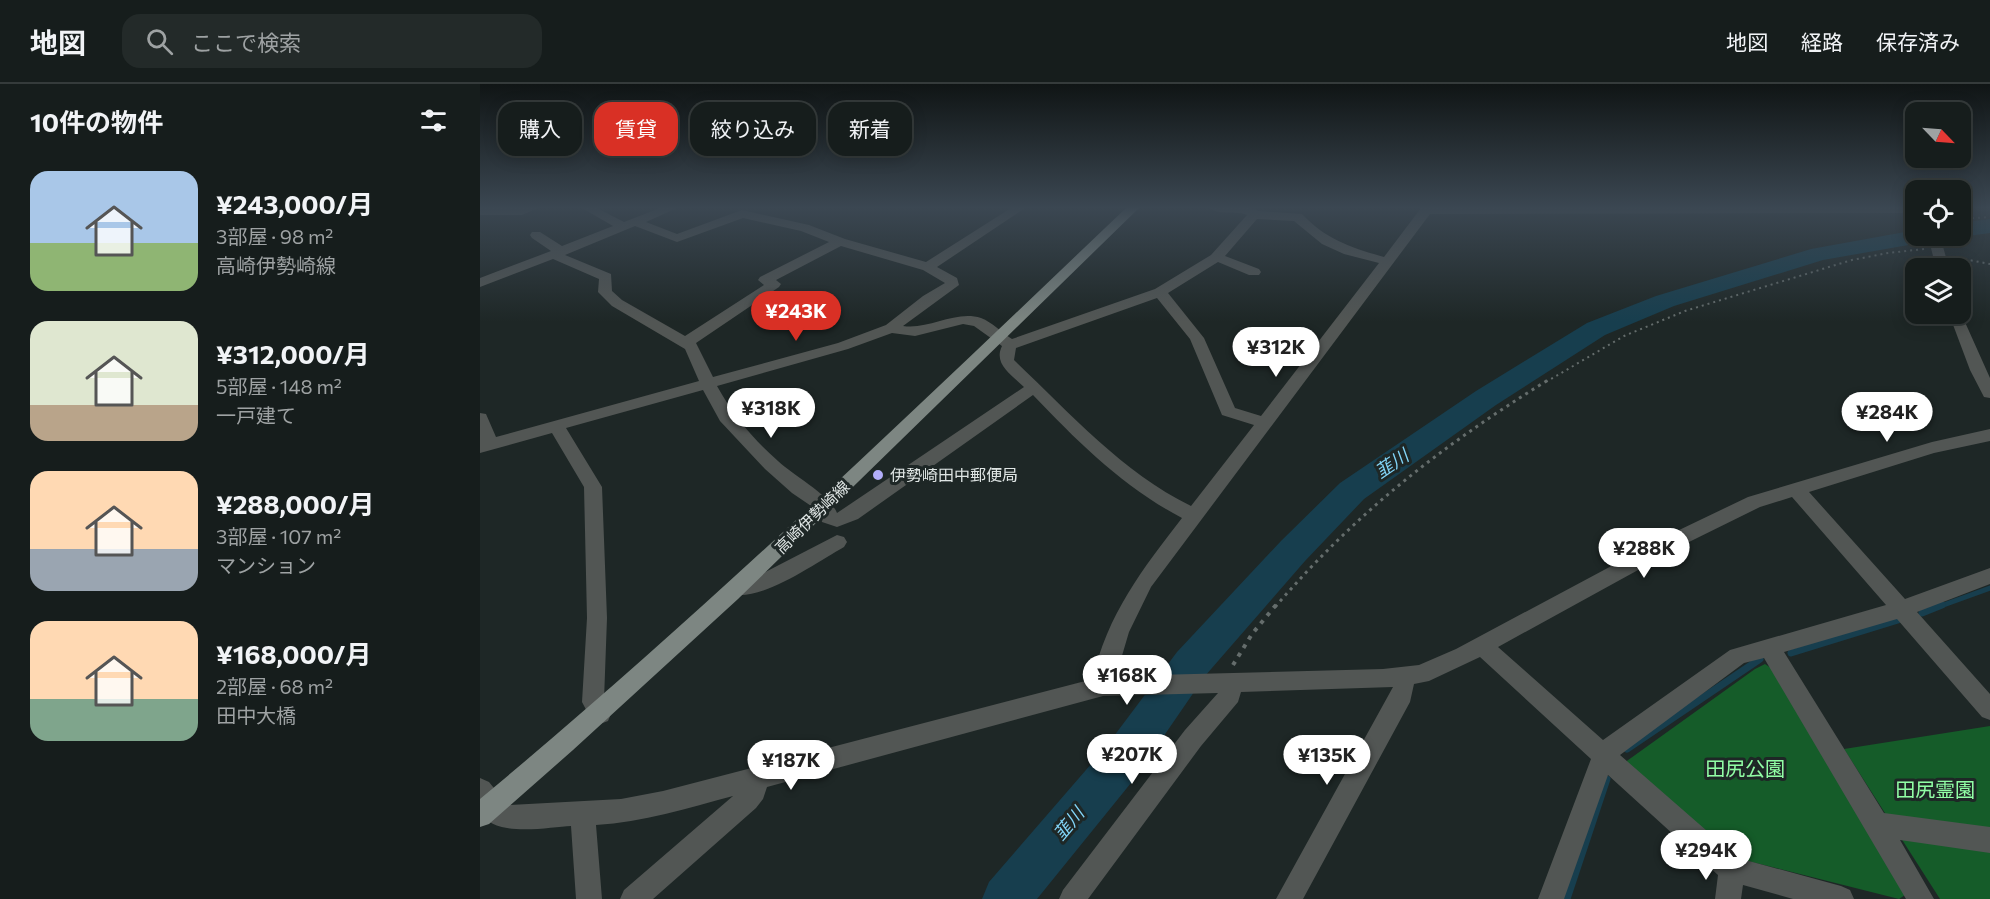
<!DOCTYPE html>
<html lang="ja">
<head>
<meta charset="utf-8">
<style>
	:root { --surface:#161d1c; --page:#232a29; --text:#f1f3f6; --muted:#9ea2a3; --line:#353b3b; --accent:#d93025 }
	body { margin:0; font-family:Commissioner,"Noto Sans JP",sans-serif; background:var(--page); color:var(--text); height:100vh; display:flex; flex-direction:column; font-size:22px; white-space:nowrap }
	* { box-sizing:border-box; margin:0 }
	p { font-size:20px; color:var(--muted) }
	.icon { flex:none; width:33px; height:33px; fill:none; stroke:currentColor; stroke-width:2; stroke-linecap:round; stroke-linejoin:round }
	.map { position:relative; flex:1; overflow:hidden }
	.panel { display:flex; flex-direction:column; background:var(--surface); width:480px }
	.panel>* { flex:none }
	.guide { position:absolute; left:18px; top:18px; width:570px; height:54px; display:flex; gap:12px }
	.needle { width:39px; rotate:115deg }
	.tools { position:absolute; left:1425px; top:18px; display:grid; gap:12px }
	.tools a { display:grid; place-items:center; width:66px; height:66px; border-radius:12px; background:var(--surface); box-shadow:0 3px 15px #0003,0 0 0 2px var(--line); font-size:30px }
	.price { position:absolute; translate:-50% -51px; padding:0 14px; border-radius:21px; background:#fff; color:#222; font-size:20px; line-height:39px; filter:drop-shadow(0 2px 3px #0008) }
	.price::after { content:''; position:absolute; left:50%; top:36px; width:18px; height:14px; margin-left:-9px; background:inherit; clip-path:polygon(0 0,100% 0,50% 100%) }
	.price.on { background:var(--accent); color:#fff }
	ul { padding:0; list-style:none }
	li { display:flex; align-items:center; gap:18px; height:150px; padding:0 30px }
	li span { display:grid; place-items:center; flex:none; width:168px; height:120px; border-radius:18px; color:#555 }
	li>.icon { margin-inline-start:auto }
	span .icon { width:72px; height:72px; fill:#fffc; stroke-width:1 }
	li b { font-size:26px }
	h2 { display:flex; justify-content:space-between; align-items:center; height:72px; padding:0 30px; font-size:26px }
	.tag { padding:0 21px; border-radius:18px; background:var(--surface); box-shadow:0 3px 15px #0003,0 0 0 2px var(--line); font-size:21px; line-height:54px }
	.tag.on { background:var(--accent); color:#fff }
	header { display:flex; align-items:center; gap:36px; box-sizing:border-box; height:84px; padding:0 30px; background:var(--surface); border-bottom:2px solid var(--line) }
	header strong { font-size:28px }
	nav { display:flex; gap:33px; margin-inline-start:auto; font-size:21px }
	.search { width:420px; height:54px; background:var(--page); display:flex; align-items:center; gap:15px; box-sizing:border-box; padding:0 21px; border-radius:18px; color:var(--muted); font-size:22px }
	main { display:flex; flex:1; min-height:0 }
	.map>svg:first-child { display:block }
	.green { fill:#155c29 }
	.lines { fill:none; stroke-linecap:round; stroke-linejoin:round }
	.stream-far1 { stroke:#173e4e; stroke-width:5 }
	.stream { stroke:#173e4e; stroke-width:7 }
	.river { fill:#173e4e; fill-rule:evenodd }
	.path-far2 { stroke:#656d6c; stroke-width:2; stroke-dasharray:2 4; stroke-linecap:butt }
	.path-far1 { stroke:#656d6c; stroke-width:3; stroke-dasharray:3 4.5; stroke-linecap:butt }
	.path { stroke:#656d6c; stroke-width:4; stroke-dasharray:4 6; stroke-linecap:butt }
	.minor { fill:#525654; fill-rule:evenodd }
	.major { fill:#7d8682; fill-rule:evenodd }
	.poi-dot { fill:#b2adf9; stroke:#1e2726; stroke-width:2 }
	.labels { text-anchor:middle; stroke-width:6; stroke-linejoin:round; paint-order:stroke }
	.poi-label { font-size:16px; fill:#dfe5e4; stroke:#1e2726; text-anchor:start }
	.street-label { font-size:16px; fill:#dfe5e4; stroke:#1e2726 }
	.water-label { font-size:18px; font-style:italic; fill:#82d5f8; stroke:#1e2726 }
	.near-park-label { font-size:20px; fill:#91fea5; stroke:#1e2726 }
</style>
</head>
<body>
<header>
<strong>地図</strong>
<div class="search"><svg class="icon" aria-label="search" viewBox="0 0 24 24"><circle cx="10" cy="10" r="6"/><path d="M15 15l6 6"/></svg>ここで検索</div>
<nav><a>地図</a><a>経路</a><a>保存済み</a></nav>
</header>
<main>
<section class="panel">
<h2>10件の物件<svg class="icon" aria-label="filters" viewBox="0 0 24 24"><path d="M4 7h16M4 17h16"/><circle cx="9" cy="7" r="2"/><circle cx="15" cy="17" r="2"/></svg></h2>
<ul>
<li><span style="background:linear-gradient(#a9c7e8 60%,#8fb573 0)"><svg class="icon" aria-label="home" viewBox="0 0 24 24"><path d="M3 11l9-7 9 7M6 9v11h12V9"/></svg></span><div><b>¥243,000/月</b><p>3部屋 · 98 m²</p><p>高崎伊勢崎線</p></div></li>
<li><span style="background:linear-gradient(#dfe7d0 70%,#b9a48a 0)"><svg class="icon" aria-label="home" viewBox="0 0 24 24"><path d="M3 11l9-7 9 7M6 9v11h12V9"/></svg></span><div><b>¥312,000/月</b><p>5部屋 · 148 m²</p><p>一戸建て</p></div></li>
<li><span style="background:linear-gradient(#ffd9b3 65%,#9aa5b1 0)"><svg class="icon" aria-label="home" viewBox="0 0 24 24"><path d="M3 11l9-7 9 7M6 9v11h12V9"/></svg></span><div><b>¥288,000/月</b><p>3部屋 · 107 m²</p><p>マンション</p></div></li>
<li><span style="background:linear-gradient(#ffd9b3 65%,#7fa58c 0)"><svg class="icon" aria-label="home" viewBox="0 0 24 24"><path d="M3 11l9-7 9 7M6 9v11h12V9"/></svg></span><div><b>¥168,000/月</b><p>2部屋 · 68 m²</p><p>田中大橋</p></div></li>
</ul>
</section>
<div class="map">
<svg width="1510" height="815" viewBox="0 0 1510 815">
	<rect width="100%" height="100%" fill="#1e2726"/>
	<path class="green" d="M1285 580 1294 586 1428 809 1419 815 1268 777 1245 769 1144 679 1275 585Z
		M1510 642V815H1460L1364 665Z"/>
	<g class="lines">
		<path class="stream-far1" d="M1458 523 1510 504"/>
		<path class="stream" d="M1442 529 1462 521
			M1311 569 1418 536
			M1147 665 1280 575
			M1087 815 1127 695"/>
		<path class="river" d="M1510 135V149L1480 153 1474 152H1480V139Z
			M1436 146V152H1452L1448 157 1440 159 1343 176 1194 222 1125 251 1016 321 884 415 825 477 725 592 655 694 557 815H502L509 798 625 664 697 568 801 457 860 399 996 307 1107 239 1176 212 1331 165Z"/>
		<path class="path-far2" d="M1480 135 1510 133
			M1473 173 1510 180
			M1066 298 1144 252 1205 227 1372 176 1408 169 1444 165"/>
		<path class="path-far1" d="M795 523C878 427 960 363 1068 296"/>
		<path class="path" d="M753 581 772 550 796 521"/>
		<path class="minor" d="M0 124H58L42 131H0Z
			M102 124H117L144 138 180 124H197L166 138 197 150 262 126 329 141 365 155 446 178 531 124H545L457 183 477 194 479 201 423 242C449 246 475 226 501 234 512 238 522 249 532 255L675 205 731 171 767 131C756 126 740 132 730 124H771L779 127 822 130C845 155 872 164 904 173L941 124H1436V129L950 130 671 503 649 548 636 592 903 585 939 581 976 565 1195 448 1268 413 1452 358 1510 345V357L1454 369 1329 408 1425 515 1510 484V500L1437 528 1510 610V636L1502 633 1417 535 1304 568 1404 729 1510 743V769L1420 756 1454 815H1426L1284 574 1264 579 1140 671 1258 774 1361 802 1370 806 1374 815H1313L1263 801 1261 815H1235L1238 791 1128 691 1084 815H1058L1111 675 1000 573 949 597 934 600 930 618 823 815H796L913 603 761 608 758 618 721 662 608 815H579L583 806 705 646 738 609 623 612 287 703 283 715 276 724 173 815H140L144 806 253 712C208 724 163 738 116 741L122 815H96L91 742C68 743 6 756 0 723 0 714 0 703 0 694L9 698 27 720 30 721 141 715 183 707 613 595C626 532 664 483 702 434 643 403 598 358 553 311L378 435 357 443 342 438 337 426 312 409 285 385 240 337 223 306 86 344 122 403 127 534 124 616 131 630 128 637 120 640 112 637 102 618 107 534 104 403 72 349 0 369V329L6 330 16 353 219 297 205 265 132 222 118 208 119 195 73 175 0 203V194L71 167 52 154 50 151 52 148H60L82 162 133 142ZM263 134 321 147 349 158 280 193 278 196 284 201 205 252 142 216 132 207 131 190 85 171 155 142 197 158ZM777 135 814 137 842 160 864 170 899 179 781 332 755 324 724 254 688 209 738 178 769 191H779L781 188 779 185 745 172ZM361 162 443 186 465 199 443 212 406 241 358 259 233 293 216 259 299 203 301 200 296 196ZM677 214 710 255 742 331 774 341 711 422C641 387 590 329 534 276L536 264ZM483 240 494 242 522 262C513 280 532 291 544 303L357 429C350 411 314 392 298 377 273 355 253 331 237 302L368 265 412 249 435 252ZM1312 413 1406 521 1250 566 1123 656 1018 563 1209 458 1280 423Z
			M1448 152H1460L1469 184H1456Z
			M1480 227 1510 294V314L1504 313 1490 286 1469 230H1480Z
			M357 451 364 453 367 458 364 463C337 478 280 519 251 510L248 504 251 498 274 494Z"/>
		<path class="major" d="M646 124H659L258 515 93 666 9 740 0 743V715C225 528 435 325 646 124Z"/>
	</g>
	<linearGradient id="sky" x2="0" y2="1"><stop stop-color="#101515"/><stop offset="0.52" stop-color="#3b4752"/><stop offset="1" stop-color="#3b4752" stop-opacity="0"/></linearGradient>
	<rect width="1510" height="238" fill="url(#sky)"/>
	<circle class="poi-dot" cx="398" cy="391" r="6"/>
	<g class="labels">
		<g class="poi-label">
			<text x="410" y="397">伊勢崎田中郵便局</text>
		</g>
		<g class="street-label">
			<text transform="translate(332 433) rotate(-44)" y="6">高崎伊勢崎線</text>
		</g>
		<g class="water-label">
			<text transform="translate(912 380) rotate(-34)" y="6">韮川</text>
			<text transform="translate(589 740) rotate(-50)" y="6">韮川</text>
		</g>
		<g class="near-park-label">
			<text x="1265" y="692">田尻公園</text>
			<text x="1455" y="713">田尻霊園</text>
		</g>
	</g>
</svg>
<div class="tools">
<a><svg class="needle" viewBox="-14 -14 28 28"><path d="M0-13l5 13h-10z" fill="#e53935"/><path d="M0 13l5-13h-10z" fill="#9ea2a3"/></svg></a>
<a><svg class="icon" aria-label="locate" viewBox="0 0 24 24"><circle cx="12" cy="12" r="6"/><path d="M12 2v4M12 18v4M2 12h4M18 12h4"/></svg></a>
<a><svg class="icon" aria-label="layers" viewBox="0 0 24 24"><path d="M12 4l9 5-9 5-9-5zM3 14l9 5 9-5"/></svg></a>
</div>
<b class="price on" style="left:316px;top:258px">¥243K</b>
<b class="price" style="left:796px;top:294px">¥312K</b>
<b class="price" style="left:291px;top:355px">¥318K</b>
<b class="price" style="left:1407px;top:359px">¥284K</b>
<b class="price" style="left:1164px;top:495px">¥288K</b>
<b class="price" style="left:647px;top:622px">¥168K</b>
<b class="price" style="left:652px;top:701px">¥207K</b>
<b class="price" style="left:847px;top:702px">¥135K</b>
<b class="price" style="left:311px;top:707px">¥187K</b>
<b class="price" style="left:1226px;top:797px">¥294K</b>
<div class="guide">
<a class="tag">購入</a>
<a class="tag on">賃貸</a>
<a class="tag">絞り込み</a>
<a class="tag">新着</a>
</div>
</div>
</main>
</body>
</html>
